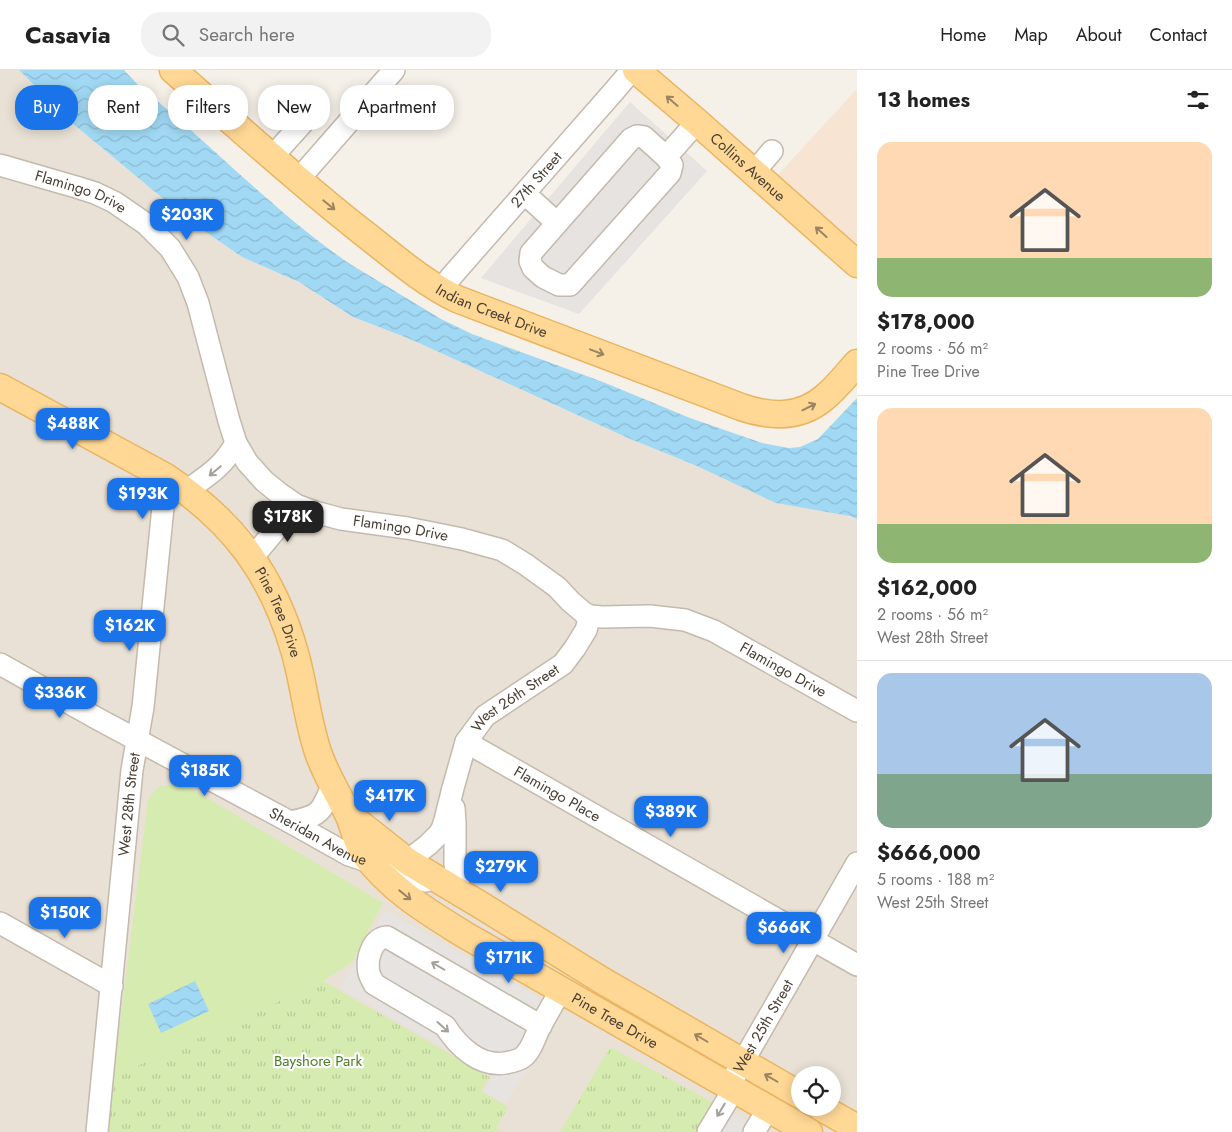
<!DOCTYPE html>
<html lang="en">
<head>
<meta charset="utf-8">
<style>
	:root { --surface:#fff; --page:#f2f2f2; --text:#222; --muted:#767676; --line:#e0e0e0; --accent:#1a73e8 }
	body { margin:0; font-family:Jost,sans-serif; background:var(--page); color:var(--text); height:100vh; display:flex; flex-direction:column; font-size:19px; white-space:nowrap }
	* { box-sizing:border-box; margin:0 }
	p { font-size:16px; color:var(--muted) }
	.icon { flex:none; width:28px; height:28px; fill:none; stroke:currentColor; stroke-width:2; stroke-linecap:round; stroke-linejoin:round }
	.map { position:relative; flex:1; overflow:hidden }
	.panel { display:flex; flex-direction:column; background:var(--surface); width:375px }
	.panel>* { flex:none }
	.banner { position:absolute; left:15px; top:15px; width:475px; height:45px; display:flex; gap:10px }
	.controls { position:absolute; left:791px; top:996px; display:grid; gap:10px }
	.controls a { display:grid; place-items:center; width:50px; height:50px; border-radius:50%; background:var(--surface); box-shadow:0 2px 12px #0003; font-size:25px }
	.price { position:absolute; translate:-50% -42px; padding:0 11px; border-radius:10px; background:var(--accent); color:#fff; font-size:16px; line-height:32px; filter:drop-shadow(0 1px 2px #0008) }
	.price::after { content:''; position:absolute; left:50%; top:30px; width:15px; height:11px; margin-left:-8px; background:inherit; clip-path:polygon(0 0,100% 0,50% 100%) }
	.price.selected { background:#222; color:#fff }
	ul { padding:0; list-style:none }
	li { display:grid; align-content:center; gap:10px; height:265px; padding:0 20px }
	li+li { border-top:1px solid var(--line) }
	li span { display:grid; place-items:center; height:155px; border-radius:15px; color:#555 }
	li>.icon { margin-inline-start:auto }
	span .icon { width:90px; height:90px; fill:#fffc; stroke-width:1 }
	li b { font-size:21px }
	h2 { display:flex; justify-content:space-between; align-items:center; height:60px; padding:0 20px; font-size:21px }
	.tag { padding:0 18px; border-radius:20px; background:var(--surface); box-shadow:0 2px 12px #0003; font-size:18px; line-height:45px }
	.tag.selected { background:var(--accent); color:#fff }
	header { display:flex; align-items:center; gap:30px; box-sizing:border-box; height:70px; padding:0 25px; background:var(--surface); border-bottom:1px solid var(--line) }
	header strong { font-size:24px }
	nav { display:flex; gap:28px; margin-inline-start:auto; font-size:18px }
	.search { width:350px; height:45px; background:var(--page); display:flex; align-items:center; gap:12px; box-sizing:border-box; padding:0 18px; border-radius:20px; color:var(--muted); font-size:19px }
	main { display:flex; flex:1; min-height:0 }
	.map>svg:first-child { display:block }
	.residential { fill:#e9e1d5; fill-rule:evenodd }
	.commercial { fill:#f7e4d2 }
	.park { fill:url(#park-tufts) }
	.garden { fill:#d5ebaf }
	.parking { fill:#e6e3e0 }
	.water { fill:url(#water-waves) }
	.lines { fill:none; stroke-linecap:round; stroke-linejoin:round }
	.minor-casing { stroke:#c4b9ad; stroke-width:24 }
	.major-casing { stroke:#eab561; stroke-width:29 }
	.minor { stroke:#fff; stroke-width:21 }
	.major { stroke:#ffd896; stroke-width:26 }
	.oneway { stroke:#9a8461 }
	.oneway2 { stroke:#a4a09a }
	.labels { text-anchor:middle; stroke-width:4.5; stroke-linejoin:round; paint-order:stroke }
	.street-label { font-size:15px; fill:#484036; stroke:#fff }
	.park-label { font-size:15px; fill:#4e7d26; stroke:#fff }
</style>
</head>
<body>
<header>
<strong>Casavia</strong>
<div class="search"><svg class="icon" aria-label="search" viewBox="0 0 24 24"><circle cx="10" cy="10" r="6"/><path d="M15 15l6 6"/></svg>Search here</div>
<nav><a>Home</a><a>Map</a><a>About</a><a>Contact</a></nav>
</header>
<main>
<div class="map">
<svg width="857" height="1062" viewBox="0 0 857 1062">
	<defs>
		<pattern id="park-tufts" width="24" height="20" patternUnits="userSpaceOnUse" patternTransform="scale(1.25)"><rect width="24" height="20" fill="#d5ebaf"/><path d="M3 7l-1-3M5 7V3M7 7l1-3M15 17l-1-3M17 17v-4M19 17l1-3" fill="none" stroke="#b8cb97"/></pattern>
		<pattern id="water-waves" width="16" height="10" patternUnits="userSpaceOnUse" patternTransform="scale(1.25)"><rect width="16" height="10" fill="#a1d9f4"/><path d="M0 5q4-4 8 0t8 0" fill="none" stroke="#8cbbd2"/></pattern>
	</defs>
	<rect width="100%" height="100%" fill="#f5f0e8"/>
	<path class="residential" d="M0 0H19L72 53 190 151 242 187 299 212 353 247 410 269 628 368 697 396 857 449V1062H0ZM800 1005H832V1038H800Z"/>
	<path class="commercial" d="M857 19V177L776 107Z"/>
	<path class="park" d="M323 911 490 1007 481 1021 508 1037 496 1058 501 1062H106L114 1000 137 996Z
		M610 977 716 1034 699 1062H560Z"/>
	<path class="garden" d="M182 713 383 833 352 892 323 911 137 996 114 1000 117 978 148 730 158 717Z"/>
	<path class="parking" d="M630 32 707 101 579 244 481 208Z
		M385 840 560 940 506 1035 484 1022 493 1006 340 918Z
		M716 1034 768 1062H699Z"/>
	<path class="water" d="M19 0H124L138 15C210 73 274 142 350 194L441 249 472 264 603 312 690 348 762 373 789 378 800 377 818 369 857 328V449L850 446 776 433 697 396 628 368 410 269 353 247 299 212 242 187 190 151 72 53Z
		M195 911 209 941 161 963 148 934Z"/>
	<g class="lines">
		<defs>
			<g id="minor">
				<path d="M272 87 316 38"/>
				<path d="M666 87 644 67 637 66 631 69 531 183 530 191 533 198 543 207 559 215H570L670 103 672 95 666 87 697 52"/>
				<path id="s1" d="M0 95 76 117 95 123 114 132 146 154 170 178 188 207 198 233 229 351 236 373 247 392 264 411 280 424 296 435 315 442 341 449 407 458 462 469 502 480 525 494 557 517 570 531 584 543 590 546 602 547 650 546 685 550 714 561 857 641"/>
				<path d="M754 102 772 81"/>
				<path d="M298 110 394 0"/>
				<path d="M525 124 557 153"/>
				<path id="s2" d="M442 221 450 208 615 20 632 0"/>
				<path d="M186 421C207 406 223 397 236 373"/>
				<path d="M252 488 296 435"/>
				<path id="s3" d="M0 594 98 649 290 752 349 785 426 811"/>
				<path id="s4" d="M466 672 857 895"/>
				<path d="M454 738 455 752V794L460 822"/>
				<path d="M290 752C320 746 321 743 332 716"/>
				<path id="s5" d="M407 791 428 775 439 764 442 759 445 750 453 718 466 672 485 646 563 594 575 578 586 560 590 546"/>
				<path d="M0 853 112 916"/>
				<path d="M541 956 387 867C372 868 366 889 369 903 370 907 373 911 374 914L445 956C458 976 479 997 505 993 511 992 518 991 523 987 532 980 535 966 540 957 547 944 554 932 561 920"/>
				<path id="s6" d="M729 1016 857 793"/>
				<path id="s7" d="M97 1062 132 700 143 637 166 407"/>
				<path d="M708 1062 734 1019"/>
				<path d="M754 1062 768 1039"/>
			</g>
			<g id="major">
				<path id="s8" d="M173 0C235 54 296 110 361 161 392 185 422 212 457 229L741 337C770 347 800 349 825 327 837 317 847 304 857 293"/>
				<path id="s9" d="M636 0 697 52 857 194"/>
				<path id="s10" d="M0 317 166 407C234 452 273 505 295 583 304 615 307 648 317 679 324 702 337 722 348 744 354 756 356 772 363 782 389 819 428 842 465 865L809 1062"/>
				<path d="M349 745 407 791 479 834 603 911 800 1025"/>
				<path d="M822 1038 857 1058"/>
			</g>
		</defs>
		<use href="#minor" class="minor-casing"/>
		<use href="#major" class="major-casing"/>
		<use href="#minor" class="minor"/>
		<use href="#major" class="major"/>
	</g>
	<defs><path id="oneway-shaft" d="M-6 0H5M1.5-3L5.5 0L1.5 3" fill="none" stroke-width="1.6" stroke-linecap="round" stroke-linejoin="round" transform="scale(1.25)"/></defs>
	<g class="oneway">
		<use href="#oneway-shaft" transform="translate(672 31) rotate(-139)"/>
		<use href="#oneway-shaft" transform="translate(329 135) rotate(39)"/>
		<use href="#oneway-shaft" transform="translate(821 162) rotate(-138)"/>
		<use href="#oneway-shaft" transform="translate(597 282) rotate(21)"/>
		<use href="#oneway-shaft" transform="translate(809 337) rotate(-26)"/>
		<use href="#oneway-shaft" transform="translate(405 825) rotate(39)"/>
		<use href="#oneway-shaft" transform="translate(701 968) rotate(-150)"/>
		<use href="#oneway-shaft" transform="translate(771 1008) rotate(-150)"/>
	</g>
	<g class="oneway2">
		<use href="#oneway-shaft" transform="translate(215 401) rotate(140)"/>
		<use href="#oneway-shaft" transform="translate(438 896) rotate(-150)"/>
		<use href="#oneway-shaft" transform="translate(443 957) rotate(42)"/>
		<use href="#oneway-shaft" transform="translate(721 1040) rotate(121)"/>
	</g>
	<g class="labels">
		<g class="street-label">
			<text dy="5" stroke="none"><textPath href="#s9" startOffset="148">Collins Avenue</textPath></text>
			<text dy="5" stroke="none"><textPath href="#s2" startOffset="146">27th Street</textPath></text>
			<text dy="5" stroke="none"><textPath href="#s1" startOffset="85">Flamingo Drive</textPath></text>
			<text dy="5" stroke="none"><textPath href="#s8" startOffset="402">Indian Creek Drive</textPath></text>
			<text dy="5" stroke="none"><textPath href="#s1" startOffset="595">Flamingo Drive</textPath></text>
			<text dy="5" stroke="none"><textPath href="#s10" startOffset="368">Pine Tree Drive</textPath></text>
			<text dy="5" stroke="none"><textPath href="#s1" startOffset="1015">Flamingo Drive</textPath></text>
			<text dy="5" stroke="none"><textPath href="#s5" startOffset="205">West 26th Street</textPath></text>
			<text dy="5" stroke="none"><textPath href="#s4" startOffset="105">Flamingo Place</textPath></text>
			<text dy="5" stroke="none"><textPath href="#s7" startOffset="329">West 28th Street</textPath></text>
			<text dy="5" stroke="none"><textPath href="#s3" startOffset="362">Sheridan Avenue</textPath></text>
			<text dy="5" stroke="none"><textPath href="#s10" startOffset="929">Pine Tree Drive</textPath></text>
			<text dy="5" stroke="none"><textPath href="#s6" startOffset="69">West 25th Street</textPath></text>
		</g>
		<g class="park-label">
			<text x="318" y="996">Bayshore Park</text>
		</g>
	</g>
</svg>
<div class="controls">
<a><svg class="icon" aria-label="locate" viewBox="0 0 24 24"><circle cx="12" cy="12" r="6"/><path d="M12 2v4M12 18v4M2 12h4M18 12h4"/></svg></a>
</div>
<b class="price" style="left:187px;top:171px">$203K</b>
<b class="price" style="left:73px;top:380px">$488K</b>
<b class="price" style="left:143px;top:450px">$193K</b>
<b class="price selected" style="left:288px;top:473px">$178K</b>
<b class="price" style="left:130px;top:582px">$162K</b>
<b class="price" style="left:60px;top:649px">$336K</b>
<b class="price" style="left:205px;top:727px">$185K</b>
<b class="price" style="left:390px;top:752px">$417K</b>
<b class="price" style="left:671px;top:768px">$389K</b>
<b class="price" style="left:501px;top:823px">$279K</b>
<b class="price" style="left:65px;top:869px">$150K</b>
<b class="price" style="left:784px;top:884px">$666K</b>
<b class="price" style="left:509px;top:914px">$171K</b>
<div class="banner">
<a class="tag selected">Buy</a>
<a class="tag">Rent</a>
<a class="tag">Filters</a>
<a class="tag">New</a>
<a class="tag">Apartment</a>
</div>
</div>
<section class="panel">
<h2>13 homes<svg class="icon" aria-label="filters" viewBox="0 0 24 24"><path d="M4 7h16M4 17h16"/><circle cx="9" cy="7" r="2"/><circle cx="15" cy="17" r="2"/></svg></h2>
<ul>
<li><span style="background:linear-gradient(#ffd9b3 75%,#8fb573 0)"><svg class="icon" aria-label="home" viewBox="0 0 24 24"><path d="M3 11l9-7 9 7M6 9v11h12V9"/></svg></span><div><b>$178,000</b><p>2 rooms · 56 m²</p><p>Pine Tree Drive</p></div></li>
<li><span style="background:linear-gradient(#ffd9b3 75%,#8fb573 0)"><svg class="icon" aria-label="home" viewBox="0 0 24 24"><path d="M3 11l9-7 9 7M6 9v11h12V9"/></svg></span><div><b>$162,000</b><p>2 rooms · 56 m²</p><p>West 28th Street</p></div></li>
<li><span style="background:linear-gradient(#a9c7e8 65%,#7fa58c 0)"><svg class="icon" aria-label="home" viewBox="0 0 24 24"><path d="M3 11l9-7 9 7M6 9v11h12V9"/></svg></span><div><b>$666,000</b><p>5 rooms · 188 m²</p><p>West 25th Street</p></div></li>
</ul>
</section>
</main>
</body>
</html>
